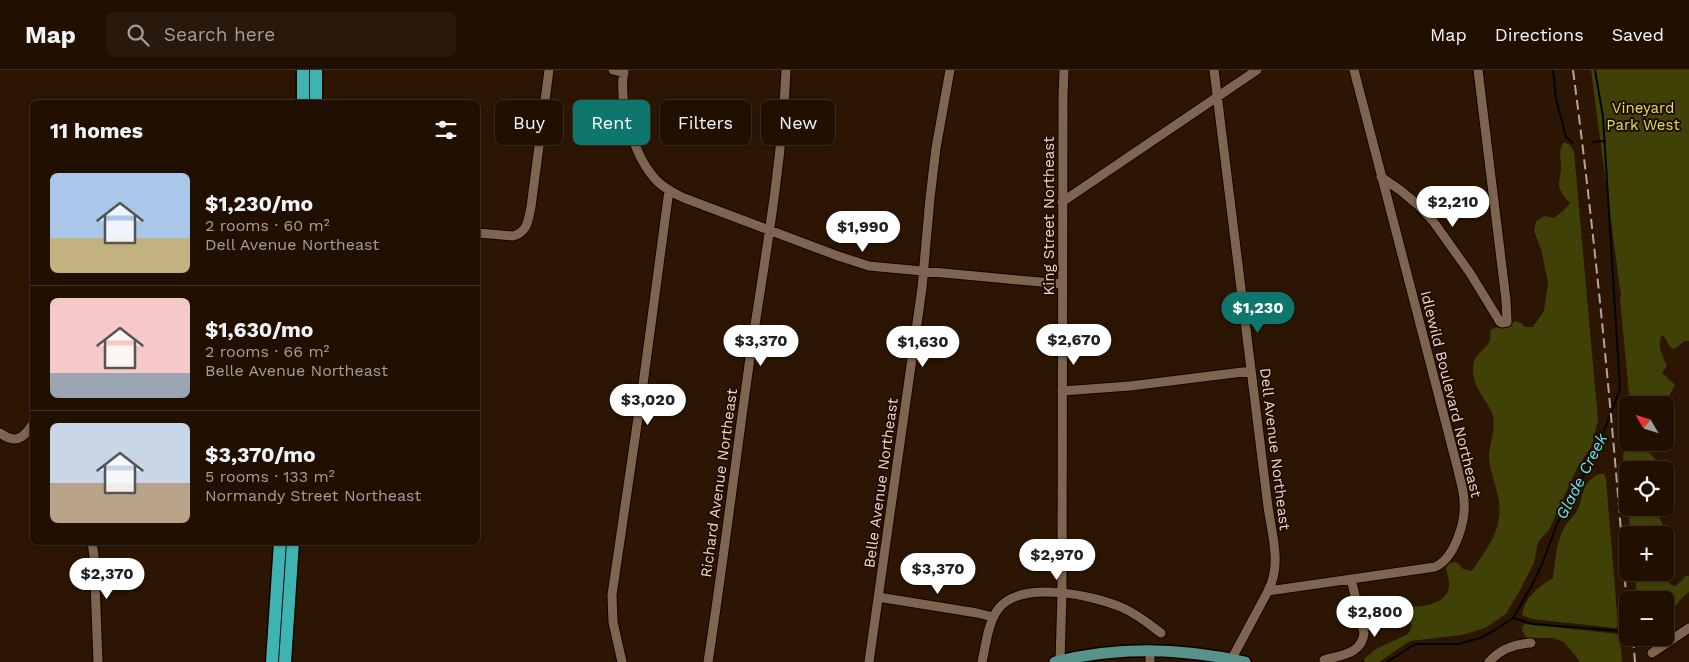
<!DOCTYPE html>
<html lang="en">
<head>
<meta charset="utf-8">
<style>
	:root { --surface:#211002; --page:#29190c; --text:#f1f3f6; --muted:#a29d99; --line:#3e3024; --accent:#0f766e }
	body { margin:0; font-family:"Work Sans",sans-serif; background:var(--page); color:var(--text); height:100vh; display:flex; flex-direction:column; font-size:19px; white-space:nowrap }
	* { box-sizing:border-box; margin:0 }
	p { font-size:16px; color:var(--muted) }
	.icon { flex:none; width:28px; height:28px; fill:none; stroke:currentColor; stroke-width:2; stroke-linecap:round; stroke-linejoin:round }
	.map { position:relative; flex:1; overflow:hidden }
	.details { position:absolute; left:30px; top:30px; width:450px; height:445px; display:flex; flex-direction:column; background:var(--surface); border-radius:8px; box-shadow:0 1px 4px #0004,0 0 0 1px var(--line) }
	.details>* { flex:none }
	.top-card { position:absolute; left:495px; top:30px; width:475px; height:45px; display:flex; gap:10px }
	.needle { width:32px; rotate:308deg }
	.buttons { position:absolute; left:1619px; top:326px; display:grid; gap:10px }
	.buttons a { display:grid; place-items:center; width:55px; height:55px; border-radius:8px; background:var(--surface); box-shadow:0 1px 4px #0004,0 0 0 1px var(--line); font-size:25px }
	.price { position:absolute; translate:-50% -42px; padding:0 11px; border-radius:18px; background:#fff; color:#222; font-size:16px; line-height:32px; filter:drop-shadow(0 1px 2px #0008) }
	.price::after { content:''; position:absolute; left:50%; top:30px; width:15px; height:11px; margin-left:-8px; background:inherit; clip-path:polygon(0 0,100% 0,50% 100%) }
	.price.current { background:var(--accent); color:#fff }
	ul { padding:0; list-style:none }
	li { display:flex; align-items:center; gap:15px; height:125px; padding:0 20px }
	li+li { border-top:1px solid var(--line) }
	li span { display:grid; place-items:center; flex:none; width:140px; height:100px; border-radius:8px; color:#555 }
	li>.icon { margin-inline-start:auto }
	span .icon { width:60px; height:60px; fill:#fffc; stroke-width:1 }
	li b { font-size:21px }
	h2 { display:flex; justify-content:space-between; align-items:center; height:60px; padding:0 20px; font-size:21px }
	.pill { padding:0 18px; border-radius:8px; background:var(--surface); box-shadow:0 1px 4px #0004,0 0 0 1px var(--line); font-size:18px; line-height:45px }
	.pill.current { background:var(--accent); color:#fff }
	header { display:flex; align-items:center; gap:30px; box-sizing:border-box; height:70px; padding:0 25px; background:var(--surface); border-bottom:1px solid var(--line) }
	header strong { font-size:24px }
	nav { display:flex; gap:28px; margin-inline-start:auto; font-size:18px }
	.search { width:350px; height:45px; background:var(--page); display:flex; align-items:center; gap:12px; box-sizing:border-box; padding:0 18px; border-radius:8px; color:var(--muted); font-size:19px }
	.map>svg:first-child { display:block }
	.green { fill:#3f4107 }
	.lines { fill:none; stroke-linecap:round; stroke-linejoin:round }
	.stream { stroke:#000608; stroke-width:2 }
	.minor-casing { stroke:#130200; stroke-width:11 }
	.major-casing { stroke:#130200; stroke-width:14 }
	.highway-casing { stroke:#130200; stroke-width:15 }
	.minor { stroke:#7f644f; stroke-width:9 }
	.major { stroke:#57938a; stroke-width:11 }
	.highway { stroke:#3db3b2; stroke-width:12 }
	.rail { stroke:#b6a497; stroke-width:2; stroke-dasharray:10 5; stroke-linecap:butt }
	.labels { text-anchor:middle; stroke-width:4; stroke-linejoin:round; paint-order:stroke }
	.park-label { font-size:15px; fill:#dbe25b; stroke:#220c00 }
	.street-label { font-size:15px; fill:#e7d7cc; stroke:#220c00 }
	.water-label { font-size:16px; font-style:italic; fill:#54e9f7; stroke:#220c00 }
</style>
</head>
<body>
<header>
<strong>Map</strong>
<div class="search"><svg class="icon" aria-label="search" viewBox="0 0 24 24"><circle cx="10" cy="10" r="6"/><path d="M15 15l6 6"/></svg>Search here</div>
<nav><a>Map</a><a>Directions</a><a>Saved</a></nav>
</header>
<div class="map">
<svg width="1689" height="592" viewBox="0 0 1689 592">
	<rect width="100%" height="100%" fill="#2c1603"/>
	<path class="green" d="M1591 0H1689V271H1685L1674 279C1667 278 1668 268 1662 265 1657 276 1662 285 1667 296L1662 303 1675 315 1664 335H1630L1620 228 1621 226Z
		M1564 72 1570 75 1574 82 1598 350 1591 377 1577 398 1549 460 1538 472 1534 493 1520 520 1506 544 1485 558 1462 565 1410 571 1379 592H1365L1364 589 1376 579 1408 564 1412 556 1409 548 1389 547 1386 542C1389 538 1393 535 1398 534 1402 533 1406 536 1410 536 1423 538 1447 533 1449 517 1450 512 1447 503 1446 498L1449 493 1457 492 1463 499 1472 501C1488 477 1505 457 1498 426 1495 412 1489 399 1489 385 1490 371 1497 356 1492 343 1486 328 1472 317 1473 299 1473 278 1494 282 1490 260 1500 255 1504 259 1515 251L1521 253 1525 257H1533L1544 241 1548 212 1541 179 1534 161 1536 151 1545 146 1554 148 1563 141 1570 133C1565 128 1561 123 1559 116 1558 111 1561 105 1561 100 1562 90 1557 81 1564 72Z
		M1627 368 1628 372 1646 373V378L1657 392 1648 400H1628L1627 434 1623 386Z
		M1599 404H1604L1606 409 1618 555 1616 558 1531 549 1522 545C1524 528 1539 516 1553 508 1555 491 1556 474 1564 458 1568 451 1575 446 1578 439 1584 424 1582 412 1599 404Z
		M1628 438H1655L1664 457V465H1631Z
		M1635 503H1664C1666 509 1668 515 1676 516L1686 506H1689V522C1678 530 1673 540 1666 552H1665V530H1637Z
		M1526 554 1618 564 1620 567 1622 592H1580C1575 584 1569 579 1564 572L1554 568H1527L1522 561 1523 555Z"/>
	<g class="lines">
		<path class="stream" d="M1553 0 1556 29 1566 67 1573 73
			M1593 72 1604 71
			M1513 548 1533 554 1620 561
			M1387 592 1415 574H1458L1480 568 1495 560 1513 548 1531 517 1543 492 1557 454 1595 384 1620 319 1603 47 1595 0"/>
		<defs>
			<path id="minor" d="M613 0 624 3
				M624 0C618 33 634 88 658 112 666 119 675 124 684 128L838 186 869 196 1062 214
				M1214 0 1268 437C1272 465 1282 495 1268 521
				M1381 107 1400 120 1418 135 1433 151 1470 203 1500 252 1502 253 1507 252 1506 230 1478 0
				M1062 132 1257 0
				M478 163 513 166C528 162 528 150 531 137L549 0
				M1062 321 1130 316 1251 301
				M0 363C15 374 23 369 32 355
				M92 472 94 486 98 592
				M878 527 977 543 993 547
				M1362 557 1388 551
				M1652 583 1689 558
				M1324 590C1341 585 1362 584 1364 563L1351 509
				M622 592 613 552 612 525 644 307 669 120
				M708 592C724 489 736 385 751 281 765 188 782 95 786 0
				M869 592 922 218 930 128 936 78 950 0
				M982 592C986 574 988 552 999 538 1022 510 1094 525 1123 538 1137 544 1149 554 1161 563
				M1060 592 1062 523 1063 26 1064 0
				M1150 592V580
				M1230 592 1268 521 1435 497C1455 488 1466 451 1464 431 1464 421 1460 410 1458 400L1354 0
				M1489 592C1500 579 1515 574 1531 573"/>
			<path id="major" d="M1055 592C1117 576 1182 578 1245 592"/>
			<path id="highway" d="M303 32V0
				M316 32V0
				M272 592 280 472
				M285 592 293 472"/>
		</defs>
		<use href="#minor" class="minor-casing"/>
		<use href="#major" class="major-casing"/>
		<use href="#highway" class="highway-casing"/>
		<use href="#minor" class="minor"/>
		<use href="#major" class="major"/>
		<use href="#highway" class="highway"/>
		<path class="rail" d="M1573 0C1597 183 1614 366 1628 550
			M1633 568 1635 592"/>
	</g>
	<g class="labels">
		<g class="park-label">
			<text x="1643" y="43">Vineyard<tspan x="1643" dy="17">Park West</tspan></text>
		</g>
		<g class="street-label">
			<text transform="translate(1049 146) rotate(-90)" y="5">King Street Northeast</text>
			<text transform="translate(1451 324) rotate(76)" y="5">Idlewild Boulevard Northeast</text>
			<text transform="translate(1275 379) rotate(83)" y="5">Dell Avenue Northeast</text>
			<text transform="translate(719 413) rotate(-82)" y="5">Richard Avenue Northeast</text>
			<text transform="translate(881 413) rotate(-82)" y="5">Belle Avenue Northeast</text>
		</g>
		<g class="water-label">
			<text transform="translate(1581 406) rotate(-63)" y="6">Glade Creek</text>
		</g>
	</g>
</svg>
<div class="buttons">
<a><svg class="needle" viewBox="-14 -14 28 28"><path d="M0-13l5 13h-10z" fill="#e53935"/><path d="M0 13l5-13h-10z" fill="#a29d99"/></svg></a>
<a><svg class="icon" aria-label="locate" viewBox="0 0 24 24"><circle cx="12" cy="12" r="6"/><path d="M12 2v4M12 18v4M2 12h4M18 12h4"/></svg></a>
<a>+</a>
<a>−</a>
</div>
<b class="price" style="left:1453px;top:158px">$2,210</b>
<b class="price" style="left:863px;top:183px">$1,990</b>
<b class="price current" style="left:1258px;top:264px">$1,230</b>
<b class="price" style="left:1074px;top:296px">$2,670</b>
<b class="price" style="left:761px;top:297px">$3,370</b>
<b class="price" style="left:923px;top:298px">$1,630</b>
<b class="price" style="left:648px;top:356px">$3,020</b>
<b class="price" style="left:1057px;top:511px">$2,970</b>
<b class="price" style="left:938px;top:525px">$3,370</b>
<b class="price" style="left:107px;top:530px">$2,370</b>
<b class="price" style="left:1375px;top:568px">$2,800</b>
<div class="top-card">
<a class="pill">Buy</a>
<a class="pill current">Rent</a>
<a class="pill">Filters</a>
<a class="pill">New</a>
</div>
<section class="details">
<h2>11 homes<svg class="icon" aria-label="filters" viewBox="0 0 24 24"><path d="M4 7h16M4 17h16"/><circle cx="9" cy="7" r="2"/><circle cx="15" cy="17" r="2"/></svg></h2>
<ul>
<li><span style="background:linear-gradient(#a9c7e8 65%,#c2b280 0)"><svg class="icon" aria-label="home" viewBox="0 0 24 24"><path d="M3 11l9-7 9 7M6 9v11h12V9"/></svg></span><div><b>$1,230/mo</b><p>2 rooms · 60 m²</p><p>Dell Avenue Northeast</p></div></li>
<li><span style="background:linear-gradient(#f6c9c9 75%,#9aa5b1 0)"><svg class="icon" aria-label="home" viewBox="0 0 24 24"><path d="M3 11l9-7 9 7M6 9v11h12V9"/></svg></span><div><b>$1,630/mo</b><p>2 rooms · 66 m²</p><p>Belle Avenue Northeast</p></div></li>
<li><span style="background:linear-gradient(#c9d6e8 60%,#b9a48a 0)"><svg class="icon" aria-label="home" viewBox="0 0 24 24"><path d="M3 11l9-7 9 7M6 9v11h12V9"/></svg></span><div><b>$3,370/mo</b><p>5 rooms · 133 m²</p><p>Normandy Street Northeast</p></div></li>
</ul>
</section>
</div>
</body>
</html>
